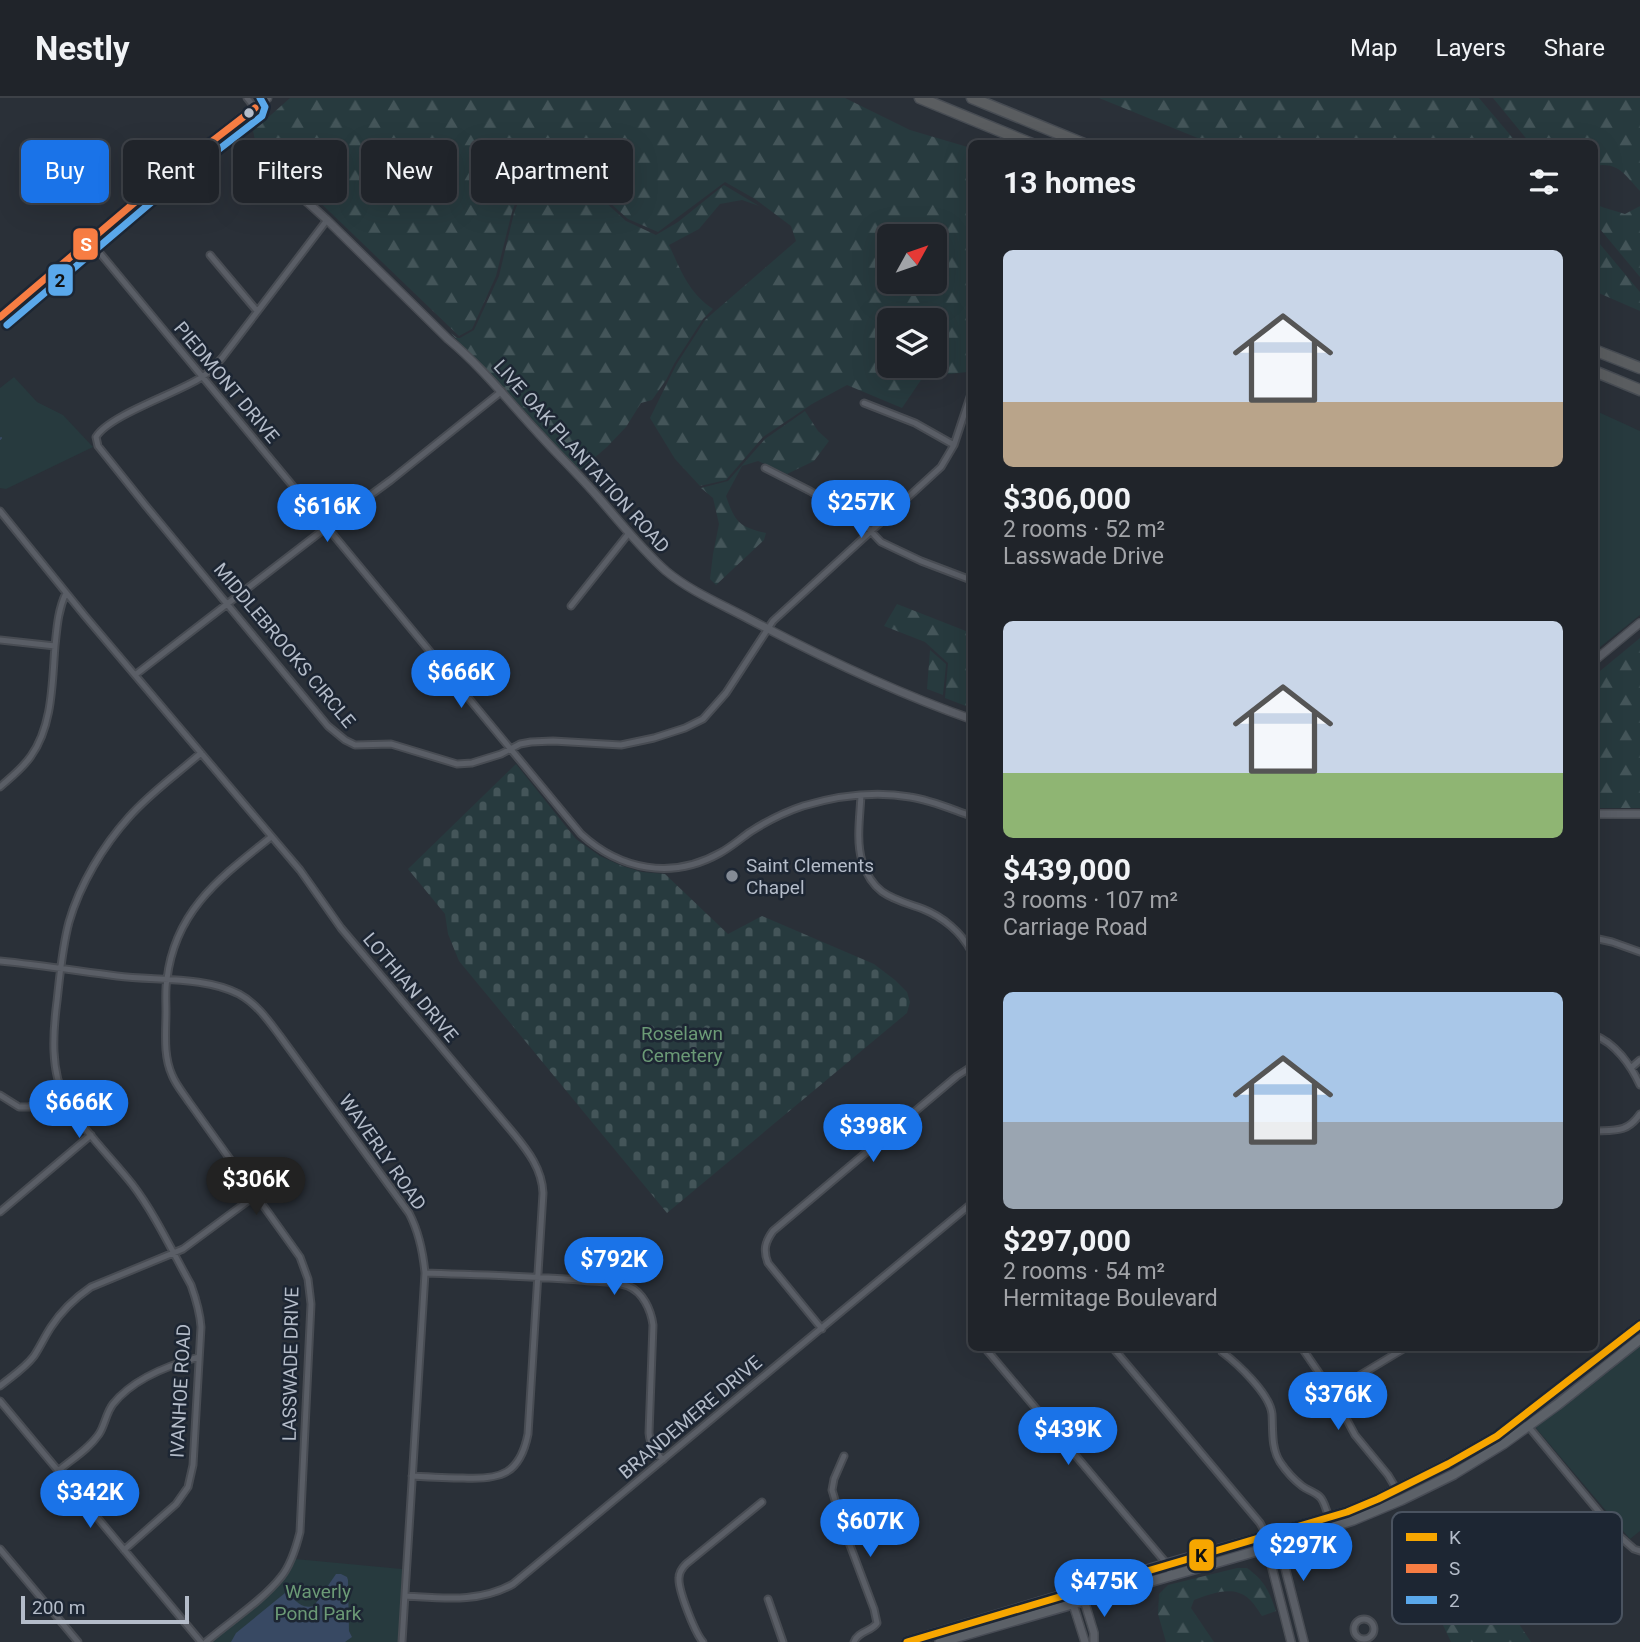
<!DOCTYPE html>
<html lang="en">
<head>
<meta charset="utf-8">
<style>
	:root { --surface:#20242a; --page:#2d3036; --text:#f1f3f6; --muted:#a2a4a8; --line:#3d4147; --accent:#1a73e8 }
	body { margin:0; font-family:Roboto,sans-serif; background:var(--page); color:var(--text); height:100vh; display:flex; flex-direction:column; font-size:26px; white-space:nowrap }
	* { box-sizing:border-box; margin:0 }
	p { font-size:23px; color:var(--muted) }
	.icon { flex:none; width:38px; height:38px; fill:none; stroke:currentColor; stroke-width:2; stroke-linecap:round; stroke-linejoin:round }
	.map { position:relative; flex:1; overflow:hidden }
	.sheet { position:absolute; left:968px; top:42px; width:630px; height:1211px; display:flex; flex-direction:column; background:var(--surface); border-radius:10px; box-shadow:0 7px 28px #0002,0 0 0 2px var(--line) }
	.sheet>* { flex:none }
	.hud { position:absolute; left:21px; top:42px; width:665px; height:63px; display:flex; gap:14px }
	.needle { width:46px; rotate:50deg }
	.tools { position:absolute; left:877px; top:126px; display:grid; gap:14px }
	.tools a { display:grid; place-items:center; width:70px; height:70px; border-radius:10px; background:var(--surface); box-shadow:0 7px 28px #0002,0 0 0 2px var(--line); font-size:35px }
	.scale { position:absolute; left:21px; bottom:18px; width:168px; box-sizing:border-box; padding-left:7px; border:4px solid #b4bcc9; border-top:0; font-size:19px; line-height:24px; white-space:nowrap; color:#b4bcc9; -webkit-text-stroke:5px #1d2633; paint-order:stroke }
	.price { position:absolute; translate:-50% -60px; padding:0 16px; border-radius:24px; background:var(--accent); color:#fff; font-size:23px; line-height:46px; filter:drop-shadow(0 2px 4px #0008) }
	.price::after { content:''; position:absolute; left:50%; top:42px; width:21px; height:16px; margin-left:-10px; background:inherit; clip-path:polygon(0 0,100% 0,50% 100%) }
	.price.active { background:#222; color:#fff }
	ul { padding:0; list-style:none }
	li { display:grid; align-content:center; gap:14px; height:371px; padding:0 35px }
	li span { display:grid; place-items:center; height:217px; border-radius:10px; color:#555 }
	li>.icon { margin-inline-start:auto }
	span .icon { width:126px; height:126px; fill:#fffc; stroke-width:1 }
	li b { font-size:30px }
	h2 { display:flex; justify-content:space-between; align-items:center; height:84px; padding:0 35px; font-size:30px }
	.tag { padding:0 24px; border-radius:10px; background:var(--surface); box-shadow:0 7px 28px #0002,0 0 0 2px var(--line); font-size:24px; line-height:63px }
	.tag.active { background:var(--accent); color:#fff }
	header { display:flex; align-items:center; gap:42px; box-sizing:border-box; height:98px; padding:0 35px; background:var(--surface); border-bottom:2px solid var(--line) }
	header strong { font-size:33px }
	nav { display:flex; gap:38px; margin-inline-start:auto; font-size:24px }
	.map>svg:first-child { display:block }
	.forest { fill:url(#forest-firs); fill-rule:evenodd }
	.cemetery { fill:url(#cemetery-stones) }
	.green { fill:#273a3e }
	.water { fill:#384963 }
	.lines { fill:none; stroke-linecap:round; stroke-linejoin:round }
	.stream { stroke:#384963; stroke-width:2 }
	.minor-casing { stroke:#484c53; stroke-width:9 }
	.tertiary-casing { stroke:#484c53; stroke-width:10 }
	.secondary-casing { stroke:#484c53; stroke-width:11 }
	.primary-casing { stroke:#484c55; stroke-width:12 }
	.motorway-casing { stroke:#474c53; stroke-width:13 }
	.minor { stroke:#5a5e66; stroke-width:5 }
	.tertiary { stroke:#5a5e66; stroke-width:7 }
	.secondary { stroke:#595d64; stroke-width:8 }
	.primary { stroke:#5c6168; stroke-width:9 }
	.motorway { stroke:#5a5d60; stroke-width:10 }
	.bus-1-casing { stroke:#1d2633; stroke-width:12 }
	.bus-2-casing { stroke:#1d2633; stroke-width:12 }
	.bus-3-casing { stroke:#1d2633; stroke-width:12 }
	.bus-1 { stroke:#f7a600; stroke-width:7 }
	.bus-2 { stroke:#f77d43; stroke-width:7 }
	.bus-3 { stroke:#5aa8eb; stroke-width:7 }
	.bus-dot { fill:#b4bcc9; stroke:#1d2633; stroke-width:2.5 }
	.poi-dot { fill:#848b96; stroke:#1d2633; stroke-width:2.5 }
	.labels { text-anchor:middle; stroke-width:5; stroke-linejoin:round; paint-order:stroke }
	.street-label { font-size:19px; fill:#b4bcc9; stroke:#1d2633 }
	.poi-label { font-size:19px; fill:#b4bcc9; stroke:#1d2633; text-anchor:start }
	.park-label { font-size:19px; fill:#6b9a76; stroke:#1d2633 }
	.key { fill:#1d2633; stroke:#4a5360; stroke-width:2 }
	.key-label { font-size:19px; fill:#b4bcc9 }
	.line-badge { stroke:#1d2633; stroke-width:2.5 }
	.badge-label { font-size:19px; text-anchor:middle; font-weight:bold; fill:#fff }
	.pale-badge-label { font-size:19px; text-anchor:middle; font-weight:bold; fill:#111 }
</style>
</head>
<body>
<header>
<strong>Nestly</strong>
<nav><a>Map</a><a>Layers</a><a>Share</a></nav>
</header>
<div class="map">
<svg width="1640" height="1544" viewBox="0 0 1640 1544">
	<defs>
		<pattern id="forest-firs" width="22" height="20" patternUnits="userSpaceOnUse" patternTransform="scale(1.75)"><rect width="22" height="20" fill="#273a3e"/><path d="M5 1l3.5 6h-7zM16 11l3.5 6h-7z" fill="#445559"/></pattern>
		<pattern id="cemetery-stones" width="16" height="16" patternUnits="userSpaceOnUse" patternTransform="scale(1.75)"><rect width="16" height="16" fill="#273a3e"/><path d="M2 7V4a2 2 0 0 1 4 0v3zM10 15v-3a2 2 0 0 1 4 0v3z" fill="#445559"/></pattern>
	</defs>
	<rect width="100%" height="100%" fill="#2a3038"/>
	<path class="forest" d="M290 0H845L910 32 971 50V269L967 274 923 279 902 310 847 287 812 306 763 339 726 382 700 388 675 361 650 320 676 267 705 222 796 143 791 128 755 101 725 84 658 134 628 121 562 62 540 63 524 81 512 114 496 178 472 231 459 238 255 42 253 33ZM889 138H934V184H889ZM889 222H934V268H889Z
		M1099 0H1479L1517 45H1210Z
		M1493 0H1640V93C1625 77 1618 63 1594 68V46L1530 45Z
		M552 65 557 71 590 90 626 123 656 137 678 124 724 87 759 108 742 102 720 106 699 131 669 147C681 173 689 195 713 211L703 221 674 266 666 282 652 302 641 305 626 329 607 349 579 373C550 342 522 310 494 279 480 264 464 251 451 235L457 240H460L474 232 499 178 514 115 527 82 541 66Z
		M1594 105 1602 109 1625 116 1640 108V179L1594 124Z
		M1594 139 1640 194V213L1594 193Z
		M805 313 818 333 829 343 814 363 787 376 758 363 742 368 726 398C735 424 739 429 766 435L764 442 716 487 710 481 713 456 719 426 713 400 701 390 728 383 765 341Z
		M897 506 971 535V610L945 600 948 565 925 544 884 528Z
		M1640 540V710H1594V578Z
		M930 552 946 566 943 597 927 591Z
		M1237 1470H1247C1265 1483 1269 1493 1276 1513L1262 1518C1258 1512 1253 1504 1248 1500 1232 1487 1211 1496 1194 1502L1191 1510 1214 1544H1166L1158 1516 1159 1496 1168 1487Z
		M1450 1470 1463 1493 1491 1484 1531 1544H1451L1432 1504V1482Z"/>
	<path class="cemetery" d="M516 666 576 741 600 758 622 768 642 774 665 776 728 836 762 818 874 866 895 882 907 894 910 904 907 915 667 1115 459 863 448 836 445 816 408 771Z"/>
	<path class="green" d="M14 279 37 304 63 317 93 349 6 391 0 390V290Z
		M1594 312 1640 333V517L1594 554Z
		M1640 1247V1433L1630 1441 1535 1329Z
		M295 1461 402 1471V1513L400 1544H212V1541L270 1494 281 1483Z"/>
	<path class="water" d="M336 1476H341L347 1479 348 1482 349 1533 352 1539 345 1544H231L236 1535 285 1495C296 1499 298 1512 314 1508Z"/>
	<g class="lines">
		<path class="stream" d="M0 341 1 340"/>
		<defs>
			<path id="minor" d="M247 0 255 10
				M327 122 222 260C216 267 210 274 202 279 178 295 109 317 96 339L98 348 146 408 328 628 345 642 355 647 391 646 457 666 472 665 501 656 520 646 531 644 553 643 621 647 654 640 685 630 703 621 726 595 773 523 941 369 954 347 971 296
				M90 143 581 736C620 772 672 782 720 755 731 749 740 741 750 734 767 723 785 714 803 708 837 698 875 693 910 699 931 702 951 711 971 718
				M210 157 257 213
				M864 305 915 325 954 347
				M765 370 810 393 864 426 881 444 921 463 971 482
				M0 413 85 518 300 772 341 830 514 1036C528 1053 542 1071 543 1095L528 1336C520 1376 501 1382 463 1380 446 1380 429 1379 412 1378
				M571 508 629 435
				M0 542 55 548
				M135 577 327 429 391 382 502 293
				M0 689C11 679 23 670 31 658 53 627 52 584 55 548 57 529 58 512 66 495
				M861 697C860 718 856 743 862 763 873 797 892 800 923 811 943 819 961 834 971 853
				M1594 840 1612 844 1640 854
				M0 863C39 867 78 873 117 878 156 883 204 878 239 896 257 906 268 922 280 938L409 1115C419 1134 423 1154 425 1175L402 1544
				M1594 937C1615 945 1631 967 1640 987
				M1632 969 1640 962
				M0 997 19 1009H29L61 992
				M1594 1033C1615 1032 1627 1035 1640 1016
				M0 1114 91 1037
				M425 1175C477 1177 529 1178 580 1182 595 1184 614 1183 628 1188 643 1194 651 1212 653 1227L649 1335C650 1347 655 1353 663 1362
				M822 1231 768 1165C763 1152 765 1144 773 1133L957 978 971 969
				M985 1250 1167 1466 1171 1477
				M1113 1250 1260 1425 1267 1438
				M1302 1250 1332 1294 1355 1337 1388 1377 1397 1392
				M1222 1254C1238 1266 1270 1296 1272 1316 1273 1331 1271 1350 1280 1364 1286 1373 1293 1381 1302 1388 1307 1392 1315 1394 1320 1399 1325 1404 1326 1413 1329 1419
				M0 1288C11 1279 25 1270 34 1258 40 1249 45 1238 51 1229 62 1212 75 1200 91 1189L183 1151 256 1097
				M1332 1294 1405 1250
				M0 1303 201 1544
				M1528 1328 1618 1437 1634 1451 1640 1453
				M844 1358 834 1381 832 1392 842 1426 874 1511 877 1525C871 1534 858 1533 854 1544
				M58 1373C72 1361 89 1351 99 1336 105 1327 106 1315 113 1306 133 1281 169 1267 199 1259
				M0 1451 78 1544
				M124 1452 176 1406 188 1389 193 1367 201 1229C200 1214 196 1201 191 1187 172 1153 155 1116 132 1086 110 1058 83 1033 66 1002 50 974 53 934 57 903 60 877 62 850 69 824 80 786 103 748 129 719 150 695 177 676 201 655
				M405 1498C443 1500 479 1505 513 1486L971 1106
				M768 1501 783 1544
				M1354 1531a10 10 0 1 1 20 0a10 10 0 1 1-20 0Z
				M206 1544C229 1524 262 1503 281 1479 291 1467 296 1450 300 1434L311 1206 308 1181 300 1159 189 1004C183 995 176 987 172 977 163 957 166 934 166 913 166 903 165 891 167 881 175 812 221 779 271 739
				M703 1544C695 1535 678 1492 679 1480 679 1474 682 1470 686 1466L762 1404"/>
			<path id="tertiary" d="M224 34 295 93 327 122 448 241C483 270 509 304 540 337 559 358 579 377 598 399 620 424 641 451 666 473 690 493 721 506 749 521 821 559 894 594 971 621
				M1594 563 1640 525
				M1594 716H1640
				M1267 1438 1279 1446 1304 1544
				M1267 1438V1450L1291 1544
				M1081 1492 1094 1535V1544
				M1072 1503 1085 1544"/>
			<path id="secondary" d="M0 219 154 88 267 0"/>
			<path id="primary" d="M907 1544 1167 1466 1267 1438 1347 1414 1378 1401 1448 1366 1497 1338 1522 1320 1640 1227
				M940 1544 1267 1450 1353 1422 1401 1402 1454 1376 1503 1346 1557 1307 1640 1241"/>
			<path id="motorway" d="M920 0 1032 46
				M972 0 1084 46
				M1594 252 1640 270
				M1594 273 1640 292"/>
		</defs>
		<use href="#minor" class="minor-casing"/>
		<use href="#tertiary" class="tertiary-casing"/>
		<use href="#secondary" class="secondary-casing"/>
		<use href="#primary" class="primary-casing"/>
		<use href="#motorway" class="motorway-casing"/>
		<use href="#minor" class="minor"/>
		<use href="#tertiary" class="tertiary"/>
		<use href="#secondary" class="secondary"/>
		<use href="#primary" class="primary"/>
		<use href="#motorway" class="motorway"/>
		<defs>
			<path id="bus-1" d="M907 1544 1347 1414 1378 1401 1448 1366 1497 1338 1640 1227"/>
			<path id="bus-2" d="M0 219 154 88 255 10"/>
			<path id="bus-3" d="M7 227 161 96 262 18 265 9 260 0"/>
		</defs>
		<use href="#bus-1" class="bus-1-casing"/>
		<use href="#bus-2" class="bus-2-casing"/>
		<use href="#bus-3" class="bus-3-casing"/>
		<use href="#bus-1" class="bus-1"/>
		<use href="#bus-2" class="bus-2"/>
		<use href="#bus-3" class="bus-3"/>
	</g>
	<circle class="bus-dot" cx="249" cy="15" r="6"/>
	<circle class="poi-dot" cx="732" cy="778" r="7"/>
	<g class="labels">
		<g class="street-label">
			<text transform="translate(227 284) rotate(50)" y="7">PIEDMONT DRIVE</text>
			<text transform="translate(582 358) rotate(48)" y="7">LIVE OAK PLANTATION ROAD</text>
			<text transform="translate(285 547) rotate(50)" y="7">MIDDLEBROOKS CIRCLE</text>
			<text transform="translate(411 889) rotate(50)" y="7">LOTHIAN DRIVE</text>
			<text transform="translate(383 1054) rotate(55)" y="7">WAVERLY ROAD</text>
			<text transform="translate(290 1266) rotate(-89)" y="7">LASSWADE DRIVE</text>
			<text transform="translate(180 1293) rotate(-87)" y="7">IVANHOE ROAD</text>
			<text transform="translate(690 1319) rotate(-40)" y="7">BRANDEMERE DRIVE</text>
		</g>
		<g class="poi-label">
			<text x="746" y="774">Saint Clements<tspan x="746" dy="22">Chapel</tspan></text>
		</g>
		<g class="park-label">
			<text x="682" y="942">Roselawn<tspan x="682" dy="22">Cemetery</tspan></text>
			<text x="318" y="1500">Waverly<tspan x="318" dy="22">Pond Park</tspan></text>
		</g>
	</g>
	<rect x="1392" y="1414" width="230" height="112" rx="10" class="key"/>
	<rect x="1406" y="1435" width="31" height="8" fill="#f7a600"/>
	<rect x="1406" y="1466" width="31" height="9" fill="#f77d43"/>
	<rect x="1406" y="1498" width="31" height="8" fill="#5aa8eb"/>
	<g class="key-label">
		<text x="1449" y="1446">K</text>
		<text x="1449" y="1477">S</text>
		<text x="1449" y="1509">2</text>
	</g>
	<g class="line-badge">
		<rect x="72" y="129" width="27" height="34" rx="7" fill="#f77d43"/>
		<rect x="47" y="165" width="27" height="34" rx="7" fill="#5aa8eb"/>
		<rect x="1188" y="1440" width="27" height="34" rx="7" fill="#f7a600"/>
	</g>
	<g class="badge-label">
		<text x="86" y="153">S</text>
	</g>
	<g class="pale-badge-label">
		<text x="60" y="189">2</text>
		<text x="1201" y="1464">K</text>
	</g>
</svg>
<div class="tools">
<a><svg class="needle" viewBox="-14 -14 28 28"><path d="M0-13l5 13h-10z" fill="#e53935"/><path d="M0 13l5-13h-10z" fill="#a2a4a8"/></svg></a>
<a><svg class="icon" aria-label="layers" viewBox="0 0 24 24"><path d="M12 4l9 5-9 5-9-5zM3 14l9 5 9-5"/></svg></a>
</div>
<div class="scale">200 m</div>
<b class="price" style="left:861px;top:442px">$257K</b>
<b class="price" style="left:327px;top:446px">$616K</b>
<b class="price" style="left:461px;top:612px">$666K</b>
<b class="price" style="left:79px;top:1042px">$666K</b>
<b class="price" style="left:873px;top:1066px">$398K</b>
<b class="price active" style="left:256px;top:1119px">$306K</b>
<b class="price" style="left:614px;top:1199px">$792K</b>
<b class="price" style="left:1338px;top:1334px">$376K</b>
<b class="price" style="left:1068px;top:1369px">$439K</b>
<b class="price" style="left:90px;top:1432px">$342K</b>
<b class="price" style="left:870px;top:1461px">$607K</b>
<b class="price" style="left:1303px;top:1485px">$297K</b>
<b class="price" style="left:1104px;top:1521px">$475K</b>
<div class="hud">
<a class="tag active">Buy</a>
<a class="tag">Rent</a>
<a class="tag">Filters</a>
<a class="tag">New</a>
<a class="tag">Apartment</a>
</div>
<section class="sheet">
<h2>13 homes<svg class="icon" aria-label="filters" viewBox="0 0 24 24"><path d="M4 7h16M4 17h16"/><circle cx="9" cy="7" r="2"/><circle cx="15" cy="17" r="2"/></svg></h2>
<ul>
<li><span style="background:linear-gradient(#c9d6e8 70%,#b9a48a 0)"><svg class="icon" aria-label="home" viewBox="0 0 24 24"><path d="M3 11l9-7 9 7M6 9v11h12V9"/></svg></span><div><b>$306,000</b><p>2 rooms · 52 m²</p><p>Lasswade Drive</p></div></li>
<li><span style="background:linear-gradient(#c9d6e8 70%,#8fb573 0)"><svg class="icon" aria-label="home" viewBox="0 0 24 24"><path d="M3 11l9-7 9 7M6 9v11h12V9"/></svg></span><div><b>$439,000</b><p>3 rooms · 107 m²</p><p>Carriage Road</p></div></li>
<li><span style="background:linear-gradient(#a9c7e8 60%,#9aa5b1 0)"><svg class="icon" aria-label="home" viewBox="0 0 24 24"><path d="M3 11l9-7 9 7M6 9v11h12V9"/></svg></span><div><b>$297,000</b><p>2 rooms · 54 m²</p><p>Hermitage Boulevard</p></div></li>
</ul>
</section>
</div>
</body>
</html>
